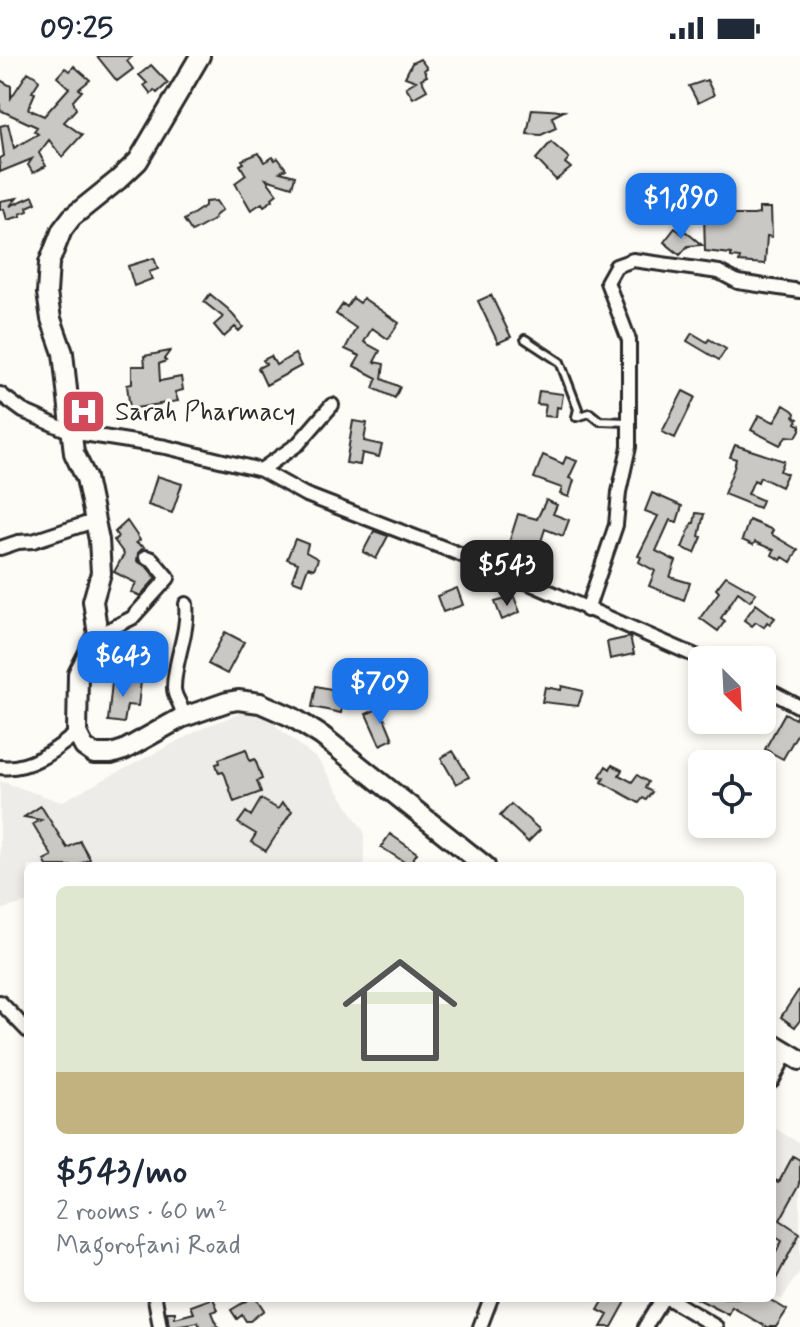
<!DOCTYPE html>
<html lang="en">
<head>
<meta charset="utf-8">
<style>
	:root { --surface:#fff; --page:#f2f2f3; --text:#1f2937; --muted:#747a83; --line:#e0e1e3; --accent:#1a73e8 }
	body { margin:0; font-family:Mynerve,sans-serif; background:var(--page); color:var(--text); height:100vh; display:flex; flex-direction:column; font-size:30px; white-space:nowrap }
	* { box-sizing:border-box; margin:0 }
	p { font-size:26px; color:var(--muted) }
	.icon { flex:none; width:44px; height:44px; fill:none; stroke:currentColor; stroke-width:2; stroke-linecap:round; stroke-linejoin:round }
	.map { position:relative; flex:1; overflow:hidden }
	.panel { position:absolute; left:24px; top:806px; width:752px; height:440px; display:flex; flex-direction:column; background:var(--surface); border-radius:12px; box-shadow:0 4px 12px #0003 }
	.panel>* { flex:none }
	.needle { width:52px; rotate:156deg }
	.fabs { position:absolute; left:688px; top:590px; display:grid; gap:16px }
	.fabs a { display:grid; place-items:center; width:88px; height:88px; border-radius:12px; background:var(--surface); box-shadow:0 4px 12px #0003; font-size:40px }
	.price { position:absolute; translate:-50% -68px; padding:0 18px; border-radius:16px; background:var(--accent); color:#fff; font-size:26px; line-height:52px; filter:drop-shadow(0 2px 4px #0008) }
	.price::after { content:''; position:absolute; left:50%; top:48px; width:24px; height:18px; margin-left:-12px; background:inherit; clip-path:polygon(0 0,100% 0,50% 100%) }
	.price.on { background:#222; color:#fff }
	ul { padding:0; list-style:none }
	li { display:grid; align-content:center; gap:16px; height:424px; padding:0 32px }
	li+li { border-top:2px solid var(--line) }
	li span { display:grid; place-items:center; height:248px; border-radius:12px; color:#555 }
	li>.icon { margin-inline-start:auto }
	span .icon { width:144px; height:144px; fill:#fffc; stroke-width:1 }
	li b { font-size:34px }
	.status { display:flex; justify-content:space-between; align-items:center; height:56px; padding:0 40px; background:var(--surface); direction:ltr }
	.status svg { height:22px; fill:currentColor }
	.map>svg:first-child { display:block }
	.built { fill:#edece8 }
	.building { fill:#c9c8c4; stroke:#2b2b2b; stroke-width:2 }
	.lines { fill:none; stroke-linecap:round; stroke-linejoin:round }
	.lane-casing { stroke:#2b2b2b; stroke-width:12 }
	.street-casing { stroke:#2b2b2b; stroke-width:18 }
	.secondary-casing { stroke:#2b2b2b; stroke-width:24 }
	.lane { stroke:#fdfcf7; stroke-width:6 }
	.street { stroke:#fdfcf7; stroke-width:12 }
	.secondary { stroke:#fdfcf7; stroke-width:18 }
	.labels { text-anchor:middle; stroke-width:6; stroke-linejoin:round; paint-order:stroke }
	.poi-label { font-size:26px; fill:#2b2b2b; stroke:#fdfcf7; text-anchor:start }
</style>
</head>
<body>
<div class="status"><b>09:25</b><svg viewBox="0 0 49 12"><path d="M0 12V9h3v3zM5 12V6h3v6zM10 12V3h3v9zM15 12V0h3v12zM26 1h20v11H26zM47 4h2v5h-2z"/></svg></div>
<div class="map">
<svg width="800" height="1271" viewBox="0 0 800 1271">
	<rect width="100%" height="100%" fill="#fdfcf7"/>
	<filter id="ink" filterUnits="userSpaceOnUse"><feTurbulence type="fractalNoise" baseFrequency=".0125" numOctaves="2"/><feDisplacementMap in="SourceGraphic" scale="16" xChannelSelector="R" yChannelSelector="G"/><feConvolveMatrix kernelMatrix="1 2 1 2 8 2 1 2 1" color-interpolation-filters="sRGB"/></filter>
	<g filter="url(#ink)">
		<path class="built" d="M254 652 319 705 364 776V810H28V846L3 853 0 850V725L61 746 205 671Z
			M773 1071 800 1088V1214L781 1244 772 1238Z"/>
		<path class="building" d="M97 0H133L127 5 133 13 117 25Z
			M420 3 427 12 424 14 427 20 421 23 427 34 413 42 406 31 416 25 405 21 412 7Z
			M151 9 168 27 157 37 154 34 151 38 144 29 147 27 139 19Z
			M74 10 90 24 79 33 82 35 73 45 76 53 64 66 82 79 62 101 49 84 39 97 46 110 33 117 28 109 32 103 0 116V102L4 100 0 70 8 68 14 92 38 78 34 75 37 71 0 54V24L11 30V42L28 16 36 21 39 25 32 36 35 37 28 53 44 60 69 32 57 21 65 12 70 15Z
			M707 24 714 39 698 47 689 30Z
			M532 53 564 55 552 61 556 72 541 79 527 78Z
			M551 86 569 102 565 107 571 112 556 124 536 103Z
			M259 97 264 106 273 101 275 104 278 102 286 113 280 116 295 120 292 131 266 123 277 138 272 142 273 144 264 150 262 147 251 154 235 127 246 119 240 109 244 107 242 104Z
			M33 140 36 147 27 151 28 155 20 158 21 160 7 164 4 153H0V145L17 142 10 150Z
			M216 145 222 154 214 161 215 163 192 176 184 164 205 150V146Z
			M759 152H771L772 181 767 180 765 208 739 206 740 202 731 201V198L705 195 704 159H754L759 158Z
			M675 172 682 178 685 175 702 189 688 190 680 199 664 186Z
			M154 202 158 213 149 216 152 223 134 230 128 210Z
			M210 238 228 253 243 271 239 275 235 271 224 281 214 269 223 261 204 246Z
			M491 239 511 281 498 287 478 245Z
			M353 242 360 247 363 242 399 267 388 283 372 272 364 286 380 295 374 306 384 308 382 323 400 331 395 342 373 332 377 322 354 310 360 300 345 293 356 272 336 258 343 248 347 251Z
			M692 277 707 286 709 283 726 293 719 304 687 285Z
			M170 295 164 303 166 305 159 308 160 325 181 321 183 334 175 336 178 345 130 353 127 329 132 328V310H145L144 300Z
			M295 298 301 310 266 329 258 312 266 308 263 304 271 300 276 309Z
			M539 335 563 338 561 352 557 351 556 361 544 360 546 349 537 348Z
			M683 335 695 341 675 382 662 376Z
			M784 349 792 354 795 357 794 361 798 363 796 367 800 369V374L796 381 787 380 780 389 751 374 759 359 774 366Z
			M353 365 367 367 364 385 382 389 379 401 362 397 360 409 346 407Z
			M735 389 784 405 780 415 787 418 781 431 760 421 758 426 754 424 748 438 762 444 759 452 724 438 734 412 736 403 730 401Z
			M543 399 563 408 566 401 577 405 569 422 574 424 569 441 560 438 562 432 534 422Z
			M157 420 182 428 172 457 148 449Z
			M652 437 682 450 677 466 670 464 656 495 676 505 670 521 690 527 684 544 649 530 655 515 639 506 641 501 638 500 658 460 645 455Z
			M546 444 557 449 553 458 569 464 563 480 545 473 537 498 531 497 530 505 518 502 520 494 508 490 518 458 537 463Z
			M696 457 704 458 699 480 702 481 695 497 682 492 692 467H694Z
			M749 464 773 474 771 478 798 494 791 506 783 501 781 504 772 499 774 494 755 486 753 489 742 484Z
			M127 465 140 484 136 487 144 491 138 497 137 505 147 511 156 522 140 540 131 536 136 527 114 516 124 498 114 484 118 481 115 476Z
			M374 475 388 480 376 503 363 496Z
			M295 483 308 488 306 496 318 503 314 513 308 511 302 528 292 524 298 507 287 503Z
			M726 520 756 537 750 545 738 536 721 562 725 565 718 575 700 562 719 536 716 533Z
			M457 532 463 549 443 556 437 540Z
			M514 541 520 556 502 564 495 546Z
			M756 548 775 562 770 568 767 566 764 571 756 566 752 570 744 564Z
			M225 576 244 586 227 618 208 608Z
			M630 581 634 598 610 603 607 586Z
			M125 624 141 626 138 650 127 649 124 667 108 665 112 626 125 627Z
			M316 630 336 634V639L344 641 341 657 312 651Z
			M562 630 583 635 578 650 542 646 545 631 561 634Z
			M380 652 393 683 380 689 366 658Z
			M785 657 795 663 797 659 800 660V673L783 703 765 693Z
			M246 693 250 705 255 703 262 723 257 725 261 736 234 746 225 719 223 716 219 717 216 708 220 707 219 703Z
			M453 695 469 721 456 728 441 702Z
			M612 709 622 714 619 719 632 726 637 719 648 726 645 732 652 736 646 744 643 742 639 747 602 726 604 722 600 720 606 710 610 713Z
			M261 743 278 753 282 747 292 755 266 795 251 786 256 778 238 767 246 756 251 760Z
			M511 748 540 774 528 786 500 760Z
			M41 750 67 792 80 785 90 803 77 810H47L44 804 52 800 33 768 41 764 24 761Z
			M390 778 417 797 409 809 381 791Z
			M800 932V964L795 971 781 961Z
			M793 1100 800 1104V1128L780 1164 800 1177 772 1231V1204L782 1185 772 1179V1129L775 1124 779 1126Z
			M213 1242 218 1254 212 1256 218 1271H200L198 1266 169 1271 167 1256H175V1262L194 1257 191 1250Z
			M251 1242H256L264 1254 250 1265H246L242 1259 237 1263 231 1254Z
			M605 1242H628L612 1271H601L608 1259 598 1254Z
			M696 1242H767L787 1254 776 1271H766L732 1251 729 1259Z"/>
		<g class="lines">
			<defs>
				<path id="lane" d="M525 283 560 306 578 353 576 361 590 357 600 365 628 366"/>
				<path id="street" d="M0 338 23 355 71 376 166 391 261 414 304 438 488 509 705 604
					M261 414 298 388 332 349
					M0 492 18 486 33 485 94 465
					M587 554 616 469 619 436 629 391V284L607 226 616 210 633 204 719 216 738 226 800 235
					M98 579 132 562 168 522 152 503 146 501
					M762 631 800 651
					M181 662C185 649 174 644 174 632 174 604 189 577 186 548
					M0 711C29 715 55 694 77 677
					M0 946 28 975
					M772 1025 787 996
					M155 1242 160 1271
					M668 1242 716 1271
					M480 1271 491 1242
					M645 1271 663 1242"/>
				<path id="secondary" d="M200 0 138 105 118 124 72 161 62 174 49 207 47 237 51 263 63 297 74 397 86 422 99 484 101 517 93 545 98 579 78 618 77 677 84 691 94 698H111L124 694 181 662 227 646 238 644 260 647 292 661 322 680 485 810
					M772 987 800 1004"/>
			</defs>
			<use href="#lane" class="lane-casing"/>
			<use href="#street" class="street-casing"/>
			<use href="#secondary" class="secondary-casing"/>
			<use href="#lane" class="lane"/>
			<use href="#street" class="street"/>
			<use href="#secondary" class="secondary"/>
		</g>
	</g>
	<defs>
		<symbol id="hospital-square" viewBox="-11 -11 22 22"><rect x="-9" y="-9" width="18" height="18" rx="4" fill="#d1495b" stroke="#fdfcf7"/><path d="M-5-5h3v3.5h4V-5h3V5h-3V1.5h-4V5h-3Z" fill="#fff"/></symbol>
	</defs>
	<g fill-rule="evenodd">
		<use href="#hospital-square" x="58" y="330" width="51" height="51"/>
	</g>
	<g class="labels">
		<g class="poi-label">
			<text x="115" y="364">Sarah Pharmacy</text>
		</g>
	</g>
</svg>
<div class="fabs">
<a><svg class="needle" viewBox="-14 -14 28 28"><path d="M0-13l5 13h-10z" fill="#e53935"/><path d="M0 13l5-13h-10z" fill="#747a83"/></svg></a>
<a><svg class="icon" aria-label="locate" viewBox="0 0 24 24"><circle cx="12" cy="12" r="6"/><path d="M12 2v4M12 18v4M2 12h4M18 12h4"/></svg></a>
</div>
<b class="price" style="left:681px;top:185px">$1,890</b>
<b class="price on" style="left:507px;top:552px">$543</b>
<b class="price" style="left:123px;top:643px">$643</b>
<b class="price" style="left:380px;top:670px">$709</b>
<section class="panel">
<ul>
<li><span style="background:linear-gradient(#dfe7d0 75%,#c2b280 0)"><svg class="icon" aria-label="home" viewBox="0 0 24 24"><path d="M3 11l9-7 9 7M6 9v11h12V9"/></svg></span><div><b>$543/mo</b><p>2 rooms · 60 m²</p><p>Magorofani Road</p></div></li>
</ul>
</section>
</div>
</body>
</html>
